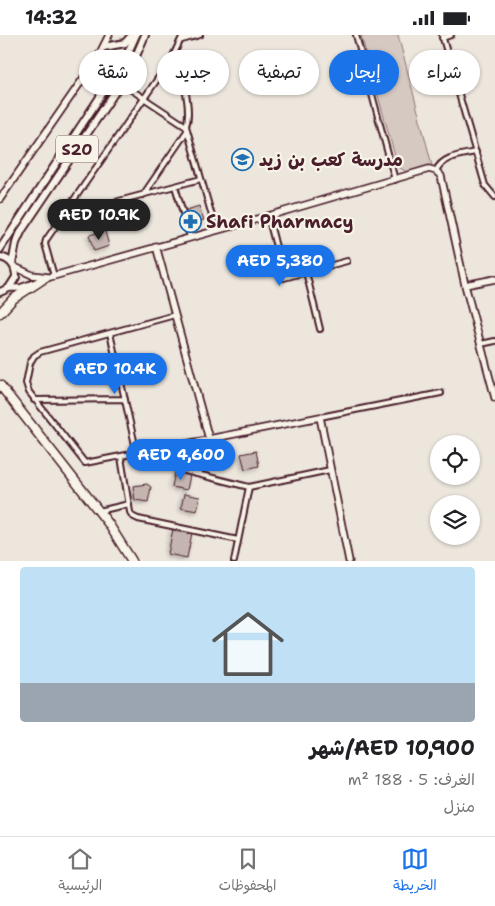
<!DOCTYPE html>
<html lang="ar">
<head>
<meta charset="utf-8">
<style>
	:root { --surface:#fff; --page:#f6f6f6; --text:#202124; --muted:#757577; --line:#e0e0e0; --accent:#1a73e8 }
	body { margin:0; font-family:"Shantell Sans","Playpen Sans Arabic",sans-serif; background:var(--page); color:var(--text); direction:rtl; height:100vh; display:flex; flex-direction:column; font-size:19px; white-space:nowrap }
	* { box-sizing:border-box; margin:0 }
	p { font-size:16px; color:var(--muted) }
	.icon { flex:none; width:28px; height:28px; fill:none; stroke:currentColor; stroke-width:2; stroke-linecap:round; stroke-linejoin:round }
	.map { position:relative; height:526px; overflow:hidden; direction:ltr }
	.side { display:flex; flex-direction:column; background:var(--surface); flex:1 }
	.side>* { flex:none }
	.guide { position:absolute; left:15px; top:15px; width:465px; height:45px; direction:rtl; display:flex; gap:10px }
	.buttons { position:absolute; left:430px; top:400px; display:grid; gap:10px }
	.buttons a { display:grid; place-items:center; width:50px; height:50px; border-radius:50%; background:var(--surface); box-shadow:0 1px 4px #0004; font-size:25px }
	.price { position:absolute; translate:-50% -42px; padding:0 11px; border-radius:18px; background:var(--accent); color:#fff; font-size:16px; line-height:32px; filter:drop-shadow(0 1px 2px #0008) }
	.price::after { content:''; position:absolute; left:50%; top:30px; width:15px; height:11px; margin-left:-8px; background:inherit; clip-path:polygon(0 0,100% 0,50% 100%) }
	.price.selected { background:#222; color:#fff }
	ul { padding:0; list-style:none }
	li { display:grid; align-content:center; gap:10px; height:265px; padding:0 20px }
	li span { display:grid; place-items:center; height:155px; border-radius:5px; color:#555 }
	li>.icon { margin-inline-start:auto }
	span .icon { width:90px; height:90px; fill:#fffc; stroke-width:1 }
	li b { font-size:21px }
	.pill { padding:0 18px; border-radius:22px; background:var(--surface); box-shadow:0 1px 4px #0004; font-size:18px; line-height:45px }
	.pill.selected { background:var(--accent); color:#fff }
	.status { display:flex; justify-content:space-between; align-items:center; height:35px; padding:0 25px; background:var(--surface); direction:ltr }
	.status svg { height:14px; fill:currentColor }
	.dock { display:flex; justify-content:space-around; align-items:center; height:70px; border-top:1px solid var(--line); background:var(--surface); font-size:14px; color:var(--muted) }
	.dock a { display:grid; justify-items:center; gap:2px }
	.dock .selected { color:var(--accent) }
	.map>svg:first-child { display:block }
	.green { fill:#d5c9c2; stroke:#907476 }
	.building { fill:#c4b5b0; stroke:#4a1f2b; filter:url(#shadow) }
	.lines { fill:none; stroke-linecap:round; stroke-linejoin:round }
	.street-casing { stroke:#4a1f2b; stroke-width:8 }
	.secondary-casing { stroke:#4a1f2b; stroke-width:9 }
	.primary-casing { stroke:#4a1f2b; stroke-width:10 }
	.highway-casing { stroke:#4a1f2b; stroke-width:11 }
	.street { stroke:#f7f3e8; stroke-width:4 }
	.secondary { stroke:#f7f3e8; stroke-width:5.5 }
	.primary { stroke:#f7f3e8; stroke-width:6 }
	.highway { stroke:#f7f3e8; stroke-width:8 }
	.labels { text-anchor:middle; stroke-width:4.5; stroke-linejoin:round; paint-order:stroke }
	.shield { fill:#f7f3e8; stroke:#7e5f64; stroke-width:1 }
	.shield-label { font-size:16px; font-weight:bold; fill:#4a1f2b }
	.poi-label { font-size:18px; font-weight:bold; fill:#4a1f2b; stroke:#f7f3e8; text-anchor:start }
</style>
</head>
<body>
<div class="status"><b>14:32</b><svg viewBox="0 0 49 12"><path d="M0 12V9h3v3zM5 12V6h3v6zM10 12V3h3v9zM15 12V0h3v12zM26 1h20v11H26zM47 4h2v5h-2z"/></svg></div>
<div class="map">
<svg width="495" height="526" viewBox="0 0 495 526">
	<defs>
		<filter id="shadow"><feDropShadow dx="-2" dy="2" stdDeviation="2.5" flood-color="#0004"/></filter>
	</defs>
	<rect width="100%" height="100%" fill="#ece6dd"/>
	<filter id="ink" filterUnits="userSpaceOnUse"><feTurbulence type="fractalNoise" baseFrequency=".02" numOctaves="2"/><feDisplacementMap in="SourceGraphic" scale="10" xChannelSelector="R" yChannelSelector="G"/><feConvolveMatrix kernelMatrix="1 2 1 2 8 2 1 2 1" color-interpolation-filters="sRGB"/></filter>
	<g filter="url(#ink)">
		<path class="green" d="M361 0H398L432 130 407 137 398 132Z"/>
		<path class="building" d="M199 171 204 185 188 190 184 176Z
			M105 196 109 211 94 216 89 200Z
			M256 416 259 431 245 434 241 419Z
			M175 437 190 440 187 455 172 452Z
			M147 449 151 452 148 467 135 465 133 451Z
			M184 459 200 462 197 476 181 473Z
			M173 494 192 498 187 523 168 519Z"/>
		<g class="lines">
			<defs>
				<path id="street" d="M356 0 395 145
					M442 0 485 150 495 162
					M442 3 451 0
					M182 5 200 0
					M176 18C180 37 193 72 186 91
					M121 48 186 91 216 195
					M436 136C442 121 462 120 476 117
					M175 151 190 202
					M143 160 187 96
					M63 181 201 144
					M268 181 284 243 347 226
					M306 237 320 294
					M54 241 45 209 46 205 172 23 183 0
					M175 280 40 317 34 321 30 328 26 348 29 357 85 428 209 404
					M110 298 137 419
					M481 309 495 306
					M34 365 125 364
					M320 382 441 358
					M170 412 179 431 185 436 249 452 330 435
					M121 422 130 477 132 481 138 484 238 505
					M99 476 129 469
					M234 526 249 452"/>
				<path id="secondary" d="M0 164 98 22 109 0
					M156 211 209 404 320 382 349 526
					M15 232 32 240 48 242
					M465 250 495 363
					M9 253H20L50 242 268 181 429 134 436 136 441 141 465 250 495 244"/>
				<path id="primary" d="M104 12 125 8 132 0
					M0 214 125 24 136 0
					M0 222C10 224 16 231 16 242L9 253 0 257
					M12 229 16 208 22 195 121 48 133 28 145 0"/>
				<path id="highway" d="M0 278 13 264 42 245
					M0 350 108 488 132 526"/>
			</defs>
			<use href="#street" class="street-casing"/>
			<use href="#secondary" class="secondary-casing"/>
			<use href="#primary" class="primary-casing"/>
			<use href="#highway" class="highway-casing"/>
			<use href="#street" class="street"/>
			<use href="#secondary" class="secondary"/>
			<use href="#primary" class="primary"/>
			<use href="#highway" class="highway"/>
		</g>
	</g>
	<defs>
		<symbol id="school-ring" viewBox="-11 -11 22 22"><circle r="9.5" fill="#f7f3e8" stroke="#1f6fb2" stroke-width="1.5"/><path d="M0-5L7-2L0 1L-7-2ZM-4 1L0 2.5L4 1V4Q0 6-4 4Z" fill="#1f6fb2"/></symbol>
		<symbol id="pharmacy-ring" viewBox="-11 -11 22 22"><circle r="9.5" fill="#f7f3e8" stroke="#1f6fb2" stroke-width="1.5"/><path d="M-2-6h4v4h4v4h-4v4h-4v-4h-4v-4h4Z" fill="#1f6fb2"/></symbol>
	</defs>
	<g fill-rule="evenodd">
		<use href="#school-ring" x="230" y="112" width="25" height="25"/>
		<use href="#pharmacy-ring" x="178" y="174" width="25" height="25"/>
	</g>
	<g class="labels">
		<rect class="shield" x="56" y="100.5" width="42" height="27" rx="4"/>
		<g class="shield-label">
			<text x="77" y="120">S20</text>
		</g>
		<g class="poi-label">
			<text x="259" y="131">مدرسة كعب بن زيد</text>
			<text x="206" y="193">Shafi Pharmacy</text>
		</g>
	</g>
</svg>
<div class="buttons">
<a><svg class="icon" aria-label="locate" viewBox="0 0 24 24"><circle cx="12" cy="12" r="6"/><path d="M12 2v4M12 18v4M2 12h4M18 12h4"/></svg></a>
<a><svg class="icon" aria-label="layers" viewBox="0 0 24 24"><path d="M12 4l9 5-9 5-9-5zM3 14l9 5 9-5"/></svg></a>
</div>
<b class="price selected" style="left:99px;top:206px">AED 10.9K</b>
<b class="price" style="left:280px;top:252px">AED 5,380</b>
<b class="price" style="left:115px;top:360px">AED 10.4K</b>
<b class="price" style="left:181px;top:446px">AED 4,600</b>
<div class="guide">
<a class="pill">شراء</a>
<a class="pill selected">إيجار</a>
<a class="pill">تصفية</a>
<a class="pill">جديد</a>
<a class="pill">شقة</a>
</div>
</div>
<section class="side">
<ul>
<li><span style="background:linear-gradient(#bfe0f5 75%,#9aa5b1 0)"><svg class="icon" aria-label="home" viewBox="0 0 24 24"><path d="M3 11l9-7 9 7M6 9v11h12V9"/></svg></span><div><b>AED 10,900/شهر</b><p>الغرف: 5 · 188 m²</p><p>منزل</p></div></li>
</ul>
</section>
<nav class="dock">
<a class="selected"><svg class="icon" aria-label="map" viewBox="0 0 24 24"><path d="M3 6l6-2 6 2 6-2v14l-6 2-6-2-6 2zM9 4v14M15 6v14"/></svg>الخريطة</a>
<a><svg class="icon" aria-label="saved" viewBox="0 0 24 24"><path d="M7 4h10v16l-5-4-5 4z"/></svg>المحفوظات</a>
<a><svg class="icon" aria-label="home" viewBox="0 0 24 24"><path d="M3 11l9-7 9 7M6 9v11h12V9"/></svg>الرئيسية</a>
</nav>
</body>
</html>
